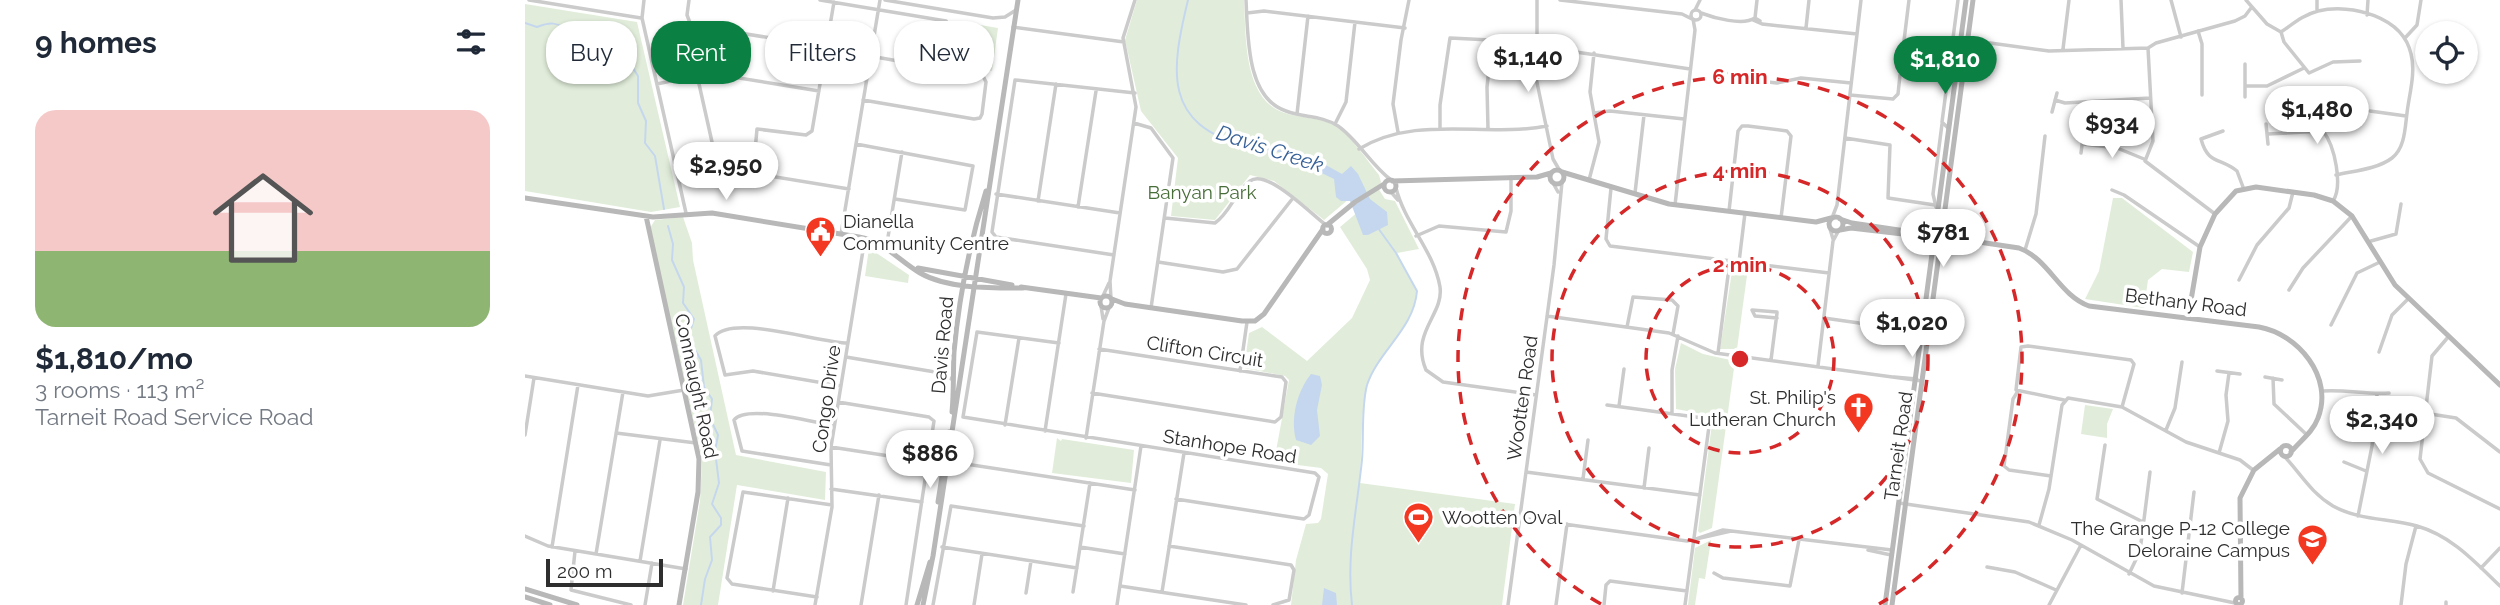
<!DOCTYPE html>
<html lang="en">
<head>
<meta charset="utf-8">
<style>
	:root { --surface:#fff; --page:#f2f2f3; --text:#1f2937; --muted:#747a83; --accent:#0b8043 }
	body { margin:0; font-family:Raleway,sans-serif; background:var(--page); color:var(--text); height:100vh; display:flex; flex-direction:column; font-size:26px; white-space:nowrap }
	* { box-sizing:border-box; margin:0 }
	p { font-size:23px; color:var(--muted) }
	.icon { flex:none; width:38px; height:38px; fill:none; stroke:currentColor; stroke-width:2; stroke-linecap:round; stroke-linejoin:round }
	.map { position:relative; flex:1; overflow:hidden }
	.drawer { display:flex; flex-direction:column; background:var(--surface); width:525px }
	.drawer>* { flex:none }
	.banner { position:absolute; left:21px; top:21px; width:665px; height:63px; display:flex; gap:14px }
	.tools { position:absolute; left:1890px; top:21px; display:grid; gap:14px }
	.tools a { display:grid; place-items:center; width:63px; height:63px; border-radius:50%; background:var(--surface); box-shadow:0 2px 5px #0004; font-size:35px }
	.scale { position:absolute; left:21px; bottom:18px; width:117px; box-sizing:border-box; padding-left:7px; border:4px solid #2e2e2e; border-top:0; font-size:19px; line-height:24px; white-space:nowrap; color:#2e2e2e; -webkit-text-stroke:5px #fff; paint-order:stroke }
	.price { position:absolute; translate:-50% -60px; padding:0 16px; border-radius:24px; background:#fff; color:#222; font-size:23px; line-height:46px; filter:drop-shadow(0 2px 4px #0008) }
	.price::after { content:''; position:absolute; left:50%; top:42px; width:21px; height:16px; margin-left:-10px; background:inherit; clip-path:polygon(0 0,100% 0,50% 100%) }
	.price.active { background:var(--accent); color:#fff }
	ul { padding:0; list-style:none }
	li { display:grid; align-content:center; gap:14px; height:371px; padding:0 35px }
	li span { display:grid; place-items:center; height:217px; border-radius:21px; color:#555 }
	li>.icon { margin-inline-start:auto }
	span .icon { width:126px; height:126px; fill:#fffc; stroke-width:1 }
	li b { font-size:30px }
	h2 { display:flex; justify-content:space-between; align-items:center; height:84px; padding:0 35px; font-size:30px }
	.tag { padding:0 24px; border-radius:28px; background:var(--surface); box-shadow:0 2px 5px #0004; font-size:24px; line-height:63px }
	.tag.active { background:var(--accent); color:#fff }
	main { display:flex; flex:1; min-height:0 }
	.map>svg:first-child { display:block }
	.green { fill:#e1edda }
	.water { fill:#c5d7ee }
	.lines { fill:none; stroke-linecap:round; stroke-linejoin:round }
	.stream { stroke:#c5d7ee; stroke-width:2 }
	.street { stroke:#cbcbcb; stroke-width:3.5 }
	.secondary { stroke:#b8b8b8; stroke-width:5 }
	.ring { fill:none; stroke:#d62828; stroke-width:3.5; stroke-dasharray:12 9 }
	.labels { text-anchor:middle; stroke-width:7; stroke-linejoin:round; paint-order:stroke }
	.park-label { font-size:19px; fill:#476d38; stroke:#fff }
	.poi-label { font-size:19px; fill:#2e2e2e; stroke:#fff; text-anchor:start }
	.street-label { font-size:19px; fill:#2e2e2e; stroke:#fff }
	.water-label { font-size:21px; font-style:italic; fill:#366097; stroke:#fff }
	.centre { fill:#d62828; stroke:#fff; stroke-width:3.5 }
	.ring-label { font-size:21px; text-anchor:middle; font-weight:bold; fill:#d62828; stroke:#fff; stroke-width:7; stroke-linejoin:round; paint-order:stroke }
</style>
</head>
<body>
<main>
<section class="drawer">
<h2>9 homes<svg class="icon" aria-label="filters" viewBox="0 0 24 24"><path d="M4 7h16M4 17h16"/><circle cx="9" cy="7" r="2"/><circle cx="15" cy="17" r="2"/></svg></h2>
<ul>
<li><span style="background:linear-gradient(#f6c9c9 65%,#8fb573 0)"><svg class="icon" aria-label="home" viewBox="0 0 24 24"><path d="M3 11l9-7 9 7M6 9v11h12V9"/></svg></span><div><b>$1,810/mo</b><p>3 rooms · 113 m²</p><p>Tarneit Road Service Road</p></div></li>
</ul>
</section>
<div class="map">
<svg width="1975" height="605" viewBox="0 0 1975 605">
	<rect width="100%" height="100%" fill="#fff"/>
	<path class="green" d="M612 0H719C721 35 718 97 757 112 775 119 793 116 810 126 827 137 841 159 854 175L856 182 853 188 860 199 870 201 894 249 872 253 892 291C889 327 858 349 844 381 835 402 837 457 835 483L990 504 977 605H766L771 560 781 524 793 523 796 519 803 474 796 468 749 462 764 380 760 376 719 368 724 333 737 327 782 361 827 318 845 280 842 269 815 227 840 206 824 199 799 220 749 181 725 175 690 220 646 216 653 158 616 111 600 40Z
		M0 4 112 22 155 207 126 212 0 191Z
		M432 21 473 28 467 71 425 62Z
		M1588 198H1597L1668 252 1664 272 1637 269 1623 280 1619 308 1560 299 1574 271Z
		M158 217 167 243 168 260 211 455 301 472 300 500 212 485 193 605H158L175 501 177 460 125 228 130 220Z
		M344 248 384 275 383 283 340 276Z
		M1208 265 1223 268 1212 349H1195Z
		M1156 343 1178 354 1210 361 1187 528 1175 533 1173 531 1188 416 1151 409 1150 369Z
		M1560 405 1588 409 1582 424V438L1556 434Z
		M532 438 536 441 537 439 609 450 606 483 527 473Z
		M1186 540 1180 579 1174 578 1170 605H1163L1170 548Z"/>
	<path class="water" d="M790 159 817 174 826 166 833 174 845 199 862 212 863 225 843 235H838L825 201H816L811 197 809 179 784 167 786 160Z
		M786 374 795 376 797 385 792 410 795 436 786 445 771 440C765 419 772 391 786 374Z
		M799 588 811 593 812 605H797Z"/>
	<g class="lines">
		<path class="stream" d="M663 0C646 70 637 125 722 146 743 151 765 150 786 160
			M0 23 12 27C27 21 31 23 44 30L65 26 102 48 106 65 113 76V103L121 121 120 143 130 156 139 209
			M143 226 148 244 147 260 159 287 158 303 169 319 163 338 176 360 179 387 187 399 185 418 193 435 190 451 194 483 187 504 196 518V525L185 537 187 560 180 579 176 605
			M827 605C821 556 832 509 837 460 839 437 836 408 842 385 853 351 889 329 892 291L871 253 853 228"/>
		<path class="street" d="M4 0 116 18
			M119 0 117 18 161 213
			M164 0 162 15 167 28H184L302 47
			M295 0 421 21 426 29 420 69
			M360 0 468 18 480 17 491 10
			M721 0C723 35 721 98 761 111 779 118 796 115 813 126 833 140 846 165 866 180
			M1035 0 1157 14 1167 19
			M1596 0 1598 48
			M1646 0 1656 37
			M1721 0 1742 24
			M1792 0V11
			M1170 10 1175 0
			M1166 15a5 5 0 1 1 10 0a5 5 0 1 1-10 0Z
			M722 13 739 11 880 28
			M1176 13C1189 18 1218 26 1230 18L1235 21
			M1842 15 1843 0
			M1230 18 1232 0
			M1228 20 1237 24 1332 34
			M1742 24 1756 32 1759 42 1784 73 1808 62 1835 61
			M488 27 599 42
			M1281 28 1284 0
			M1673 31 1677 44V95
			M1756 32C1768 24 1778 15 1793 11 1827 3 1878 17 1886 54 1891 73 1884 95 1882 113 1880 128 1880 148 1867 158 1853 169 1828 171 1811 175
			M1880 38 1892 25 1896 0
			M1436 39 1524 51 1623 48 1631 43 1710 21 1720 16 1726 8
			M1004 46a5 5 0 1 1 10 0a5 5 0 1 1-10 0Z
			M1012 42V0
			M1013 43 1024 48 1165 69
			M1623 48 1628 141 1620 161 1690 214
			M1005 49 1028 159 1035 171
			M1538 49 1544 0
			M1377 57 1384 0
			M297 72 341 80
			M1204 73 1215 79 1252 83 1276 78 1326 83
			M172 75 187 142 184 166
			M132 84 183 73 294 91
			M1720 86H1742L1779 68
			M1325 95 1368 99 1373 94 1375 75
			M1720 97V64
			M338 100 449 119 455 118 457 114 461 82 458 76 345 56
			M1530 100 1540 103 1625 98
			M1845 111 1881 116
			M1527 112 1532 93
			M1069 113 1085 111 1159 119
			M772 114 783 16
			M609 123 626 128 648 158 626 308
			M810 124 821 102 830 22
			M1741 124 1743 144
			M915 128V105L925 38 1005 42
			M963 129 962 87 967 41
			M1424 129 1417 122 1433 0
			M1698 131 1676 139C1683 165 1695 157 1712 171L1718 187
			M873 132 868 104 876 40 884 0
			M1743 134 1798 131C1810 146 1818 186 1808 201
			M1320 138 1365 145 1363 198 1410 205
			M331 144 448 166 440 210 370 199
			M1558 144 1592 148 1619 159
			M834 149C891 114 960 138 1022 126
			M1556 153 1558 137
			M151 167 172 164 324 189
			M228 173 232 129 281 135 287 131 309 2
			M1064 180 1074 142 1065 92 1069 53
			M1028 183 1033 192
			M871 188C880 224 909 251 915 287 919 315 885 332 901 370L918 382 1011 395
			M1086 188 1081 239 1085 246 1304 273
			M1587 190 1599 195 1675 247
			M866 192 873 200
			M1110 193 1119 115
			M471 194 595 213
			M513 201 531 84
			M1150 205 1170 30 1168 19
			M553 207 571 91
			M1411 207 1408 194 1417 124
			M1204 211 1213 131 1217 126H1223L1262 131 1266 136 1256 218
			M640 218 690 223C705 213 710 192 725 181 742 168 787 215 801 225
			M1307 218 1312 205 1336 0
			M1305 229 1308 239
			M316 234 355 0
			M891 236 914 226 981 232 986 211V177
			M1846 241 1871 234 1876 204
			M359 247 363 237 377 152
			M1500 250 1511 214 1520 136
			M589 255 471 237 467 232 490 80 610 93
			M633 262 698 272 712 269 768 198
			M1214 262 1220 213
			M1714 280 1732 245 1764 208 1768 192
			M1764 290 1778 268 1827 216
			M577 298 584 283
			M586 299 585 281 611 107 598 38 610 0
			M576 306 578 319
			M1022 316 1144 333 1190 353 1397 381
			M1299 318 1383 330
			M1806 325 1832 273 1855 262
			M1102 327 1108 297 1147 300 1153 306 1148 334
			M1924 336 1907 356 1895 459 1903 473 1975 509
			M534 343 452 332 438 417 790 473 794 477 784 515 779 519 651 499
			M1854 352 1867 315 1884 298
			M1193 353 1205 260
			M321 357 416 373 428 380
			M1246 360 1252 313V312L1227 310 1230 316 1252 318
			M1293 366 1308 241 1314 230
			M715 371 722 322
			M1692 371 1715 374
			M0 376 123 396 159 390
			M1369 377 1392 379
			M1740 377 1757 380
			M1748 378 1749 404 1782 435
			M316 386 228 371 200 375 190 336C209 314 294 343 323 343
			M1493 391 1488 399 1479 466 1484 470 1526 476
			M1797 391C1820 389 1843 395 1864 393
			M567 393 750 422 756 417 761 382 757 377 574 349
			M1539 400 1491 390 1496 347 1503 346 1606 360 1609 364 1597 407
			M313 402 404 417 409 421 381 605
			M1082 405 1185 419 1160 605
			M1094 406 1099 369
			M1147 413V370L1153 336
			M1899 413 1931 418 1975 452
			M480 425 494 338
			M1641 430 1650 408 1657 362
			M520 431 541 294
			M1835 431 1849 433
			M91 433 171 443
			M0 435 9 378
			M1835 435 1836 427
			M561 438 579 321 584 308
			M1580 445 1572 499 1618 522
			M306 447 403 462
			M1694 453 1703 421 1701 395 1704 373
			M1759 456C1776 474 1786 493 1808 506 1835 521 1864 518 1892 526 1927 536 1950 562 1975 586
			M421 461 610 490
			M1819 462 1841 471
			M306 465 217 451 209 420C221 404 289 422 309 426
			M1001 472 1175 495
			M1058 479 1063 440
			M1119 488 1124 448
			M306 489 397 502
			M1374 503 1504 522 1547 540 1629 586 1710 603
			M1833 516 1847 446 1852 395
			M995 518 1162 541 1206 531
			M1514 525 1524 489 1537 405 1543 398 1597 407 1661 442 1715 460 1728 470
			M0 536 23 546 161 569
			M1171 539 1198 530 1367 550
			M644 546 766 565 769 570 764 600 748 605
			M27 547 53 385
			M417 547 552 568
			M555 547 600 554
			M1343 550 1366 555
			M50 551 46 590 106 605
			M71 554 98 392
			M115 561 135 440
			M1462 567 1490 572 1531 590
			M1956 568 1975 548
			M1189 573 1198 578 1265 586 1274 540
			M1604 574 1615 551 1625 472
			M595 586 721 605
			M248 591 263 498
			M548 592 565 483
			M637 592 659 453
			M501 593 506 561
			M1657 593 1669 492
			M292 597 207 584 202 578 218 492 307 505
			M120 605 127 563
			M290 605 307 507 306 447 340 238
			M336 605 354 495
			M408 605 426 506 559 526
			M449 605 457 554
			M592 605 616 446
			M983 605 1029 265 1037 182
			M1031 605 1042 524
			M1079 605 1081 585 1085 581 1162 591
			M1524 605 1556 545
			M1876 605 1881 564 1891 526
			M1921 605V602"/>
		<path class="secondary" d="M1025 177a7 7 0 1 1 14 0a7 7 0 1 1-14 0Z
			M1037 172 1144 204 1291 222 1306 218
			M859 186a6 6 0 1 1 12 0a6 6 0 1 1-12 0Z
			M867 181 1012 177 1026 173
			M0 198 128 217 187 213 334 237C359 241 374 261 395 273 423 289 467 288 498 288
			M121 216 174 459 173 492 154 605
			M1304 224a7 7 0 1 1 14 0a7 7 0 1 1-14 0Z
			M1315 219 1327 223 1494 248C1524 259 1534 295 1564 306L1734 327C1773 334 1809 377 1793 418 1788 432 1775 441 1766 452
			M797.5 229a4.5 4.5 0 1 1 9 0a4.5 4.5 0 1 1-9 0Z
			M802 225 830 202 859 184
			M1315 230 1326 228 1412 238
			M393 268 487 285
			M496 287 576 298
			M575 302a6 6 0 1 1 12 0a6 6 0 1 1-12 0Z
			M587 299 600 304 717 321H730L739 314 798 229
			M1663 318 1675 247 1690 214 1711 191 1731 187 1789 195 1808 201 1827 216 1870 285 1975 385
			M427 412C429 392 428 372 429 352 434 297 445 242 461 191
			M1755.5 451a5.5 5.5 0 1 1 11 0a5.5 5.5 0 1 1-11 0Z
			M413 502 424 432
			M0 589 52 605
			M0 597 25 605
			M1710.5 601a3.5 3.5 0 1 1 7 0a3.5 3.5 0 1 1-7 0Z
			M1716 598 1715 498 1729 470 1755 449
			M392 605 405 562
			M398 605 408 556 493 0
			M1360 605 1441 0
			M1367 605 1448 0"/>
	</g>
	<g class="ring">
		<circle cx="1215" cy="359" r="94"/>
		<circle cx="1215" cy="359" r="188"/>
		<path d="M1076 604A282 282 0 1 1 1354 604"/>
	</g>
	<defs>
		<symbol id="civic-pin" viewBox="-11 -11 22 30"><path d="M0 17L-7.5 6A9.5 9.5 0 1 1 7.5 6Z" fill="#f33822" stroke="#fff"/><path d="M-.6-6.5H3V-4.5H.6V-3L4-1V1h2V6H-6V1h2V-1L-.6-3ZM-1.2 2.5V6h2.4V2.5Z" fill="#fff"/></symbol>
		<symbol id="church-pin" viewBox="-11 -11 22 30"><path d="M0 17L-7.5 6A9.5 9.5 0 1 1 7.5 6Z" fill="#f33822" stroke="#fff"/><path d="M-1.2-6h2.4v3.5h3.3v2.4h-3.3V6h-2.4V-.1h-3.3v-2.4h3.3Z" fill="#fff"/></symbol>
		<symbol id="stadium-pin" viewBox="-11 -11 22 30"><path d="M0 17L-7.5 6A9.5 9.5 0 1 1 7.5 6Z" fill="#f33822" stroke="#fff"/><path d="M0-5a6.5 5 0 1 0 0 10a6.5 5 0 1 0 0-10ZM-3.5-1.8h7v3.6h-7Z" fill="#fff"/></symbol>
		<symbol id="school-pin" viewBox="-11 -11 22 30"><path d="M0 17L-7.5 6A9.5 9.5 0 1 1 7.5 6Z" fill="#f33822" stroke="#fff"/><path d="M0-5L7-2L0 1L-7-2ZM-4 1L0 2.5L4 1V4Q0 6-4 4Z" fill="#fff"/></symbol>
	</defs>
	<g fill-rule="evenodd">
		<use href="#civic-pin" x="278" y="214" width="35" height="47"/>
		<use href="#church-pin" x="1316" y="390" width="35" height="47"/>
		<use href="#stadium-pin" x="876" y="500" width="35" height="47"/>
		<use href="#school-pin" x="1770" y="522" width="35" height="47"/>
	</g>
	<g class="labels">
		<g class="park-label">
			<text x="677" y="199">Banyan Park</text>
		</g>
		<g class="poi-label">
			<text x="318" y="228">Dianella<tspan x="318" dy="22">Community Centre</tspan></text>
			<text x="1311" y="404" text-anchor="end">St. Philip's<tspan x="1311" dy="22">Lutheran Church</tspan></text>
			<text x="917" y="524">Wootten Oval</text>
			<text x="1765" y="535" text-anchor="end">The Grange P-12 College<tspan x="1765" dy="22">Deloraine Campus</tspan></text>
		</g>
		<g class="street-label">
			<text transform="translate(1661 302) rotate(7)" y="7">Bethany Road</text>
			<text transform="translate(417 345) rotate(-85)" y="7">Davis Road</text>
			<text transform="translate(680 351) rotate(9)" y="7">Clifton Circuit</text>
			<text transform="translate(172 386) rotate(78)" y="7">Connaught Road</text>
			<text transform="translate(997 398) rotate(-82)" y="7">Wootten Road</text>
			<text transform="translate(301 399) rotate(-82)" y="7">Congo Drive</text>
			<text transform="translate(705 446) rotate(9)" y="7">Stanhope Road</text>
			<text transform="translate(1373 446) rotate(-82)" y="7">Tarneit Road</text>
		</g>
		<g class="water-label">
			<text transform="translate(745 149) rotate(18)" y="7">Davis Creek</text>
		</g>
	</g>
	<circle cx="1215" cy="359" r="10" class="centre"/>
	<g class="ring-label">
		<text x="1215" y="84">6 min</text>
		<text x="1215" y="178">4 min</text>
		<text x="1215" y="272">2 min</text>
	</g>
</svg>
<div class="tools">
<a><svg class="icon" aria-label="locate" viewBox="0 0 24 24"><circle cx="12" cy="12" r="6"/><path d="M12 2v4M12 18v4M2 12h4M18 12h4"/></svg></a>
</div>
<div class="scale">200 m</div>
<b class="price" style="left:1003px;top:94px">$1,140</b>
<b class="price active" style="left:1420px;top:96px">$1,810</b>
<b class="price" style="left:1792px;top:146px">$1,480</b>
<b class="price" style="left:1587px;top:160px">$934</b>
<b class="price" style="left:201px;top:202px">$2,950</b>
<b class="price" style="left:1418px;top:269px">$781</b>
<b class="price" style="left:1387px;top:359px">$1,020</b>
<b class="price" style="left:1857px;top:456px">$2,340</b>
<b class="price" style="left:405px;top:490px">$886</b>
<div class="banner">
<a class="tag">Buy</a>
<a class="tag active">Rent</a>
<a class="tag">Filters</a>
<a class="tag">New</a>
</div>
</div>
</main>
</body>
</html>
